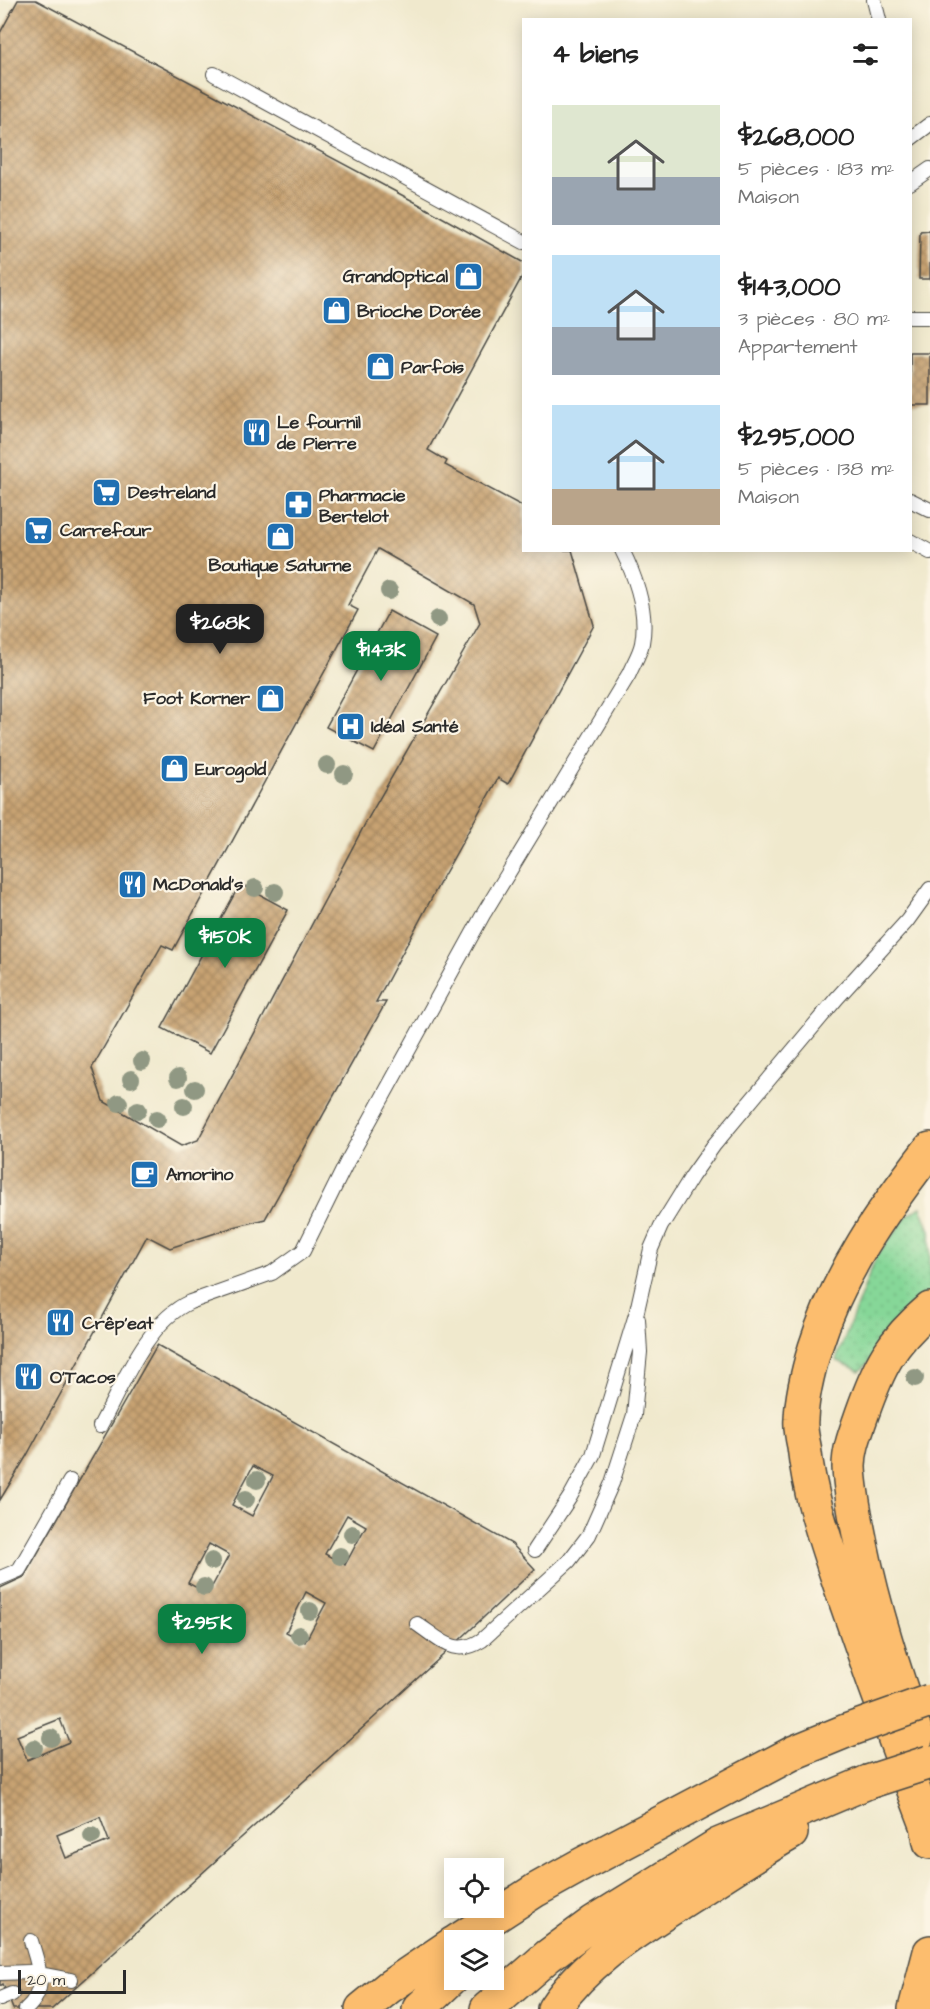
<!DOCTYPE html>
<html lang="fr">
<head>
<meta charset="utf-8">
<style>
	:root { --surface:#fff; --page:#f2f2f2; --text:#222; --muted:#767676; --accent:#0b8043 }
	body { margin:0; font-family:"Architects Daughter",sans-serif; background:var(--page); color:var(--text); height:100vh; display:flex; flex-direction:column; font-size:22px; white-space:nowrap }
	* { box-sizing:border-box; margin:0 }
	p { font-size:20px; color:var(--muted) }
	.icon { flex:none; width:33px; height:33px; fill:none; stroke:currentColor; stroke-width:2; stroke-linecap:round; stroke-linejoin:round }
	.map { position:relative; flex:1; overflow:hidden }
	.side { position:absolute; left:522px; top:18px; width:390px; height:534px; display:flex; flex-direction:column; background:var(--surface); border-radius:0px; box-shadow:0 3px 15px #0003 }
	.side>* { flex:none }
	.controls { position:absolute; left:444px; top:1858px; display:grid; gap:12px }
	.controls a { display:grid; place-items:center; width:60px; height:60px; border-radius:0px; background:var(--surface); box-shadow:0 3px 15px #0003; font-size:30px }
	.scale { position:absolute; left:18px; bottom:15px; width:108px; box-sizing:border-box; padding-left:6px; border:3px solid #2b2b2b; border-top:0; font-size:16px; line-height:21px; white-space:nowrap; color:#2b2b2b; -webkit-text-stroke:4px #fcf5e5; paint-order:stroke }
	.price { position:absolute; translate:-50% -51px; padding:0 14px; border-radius:12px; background:var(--accent); color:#fff; font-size:20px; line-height:39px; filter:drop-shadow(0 2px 3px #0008) }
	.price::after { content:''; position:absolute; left:50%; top:36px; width:18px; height:14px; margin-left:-9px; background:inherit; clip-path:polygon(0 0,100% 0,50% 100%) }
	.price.current { background:#222; color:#fff }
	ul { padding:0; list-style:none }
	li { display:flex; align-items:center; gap:18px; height:150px; padding:0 30px }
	li span { display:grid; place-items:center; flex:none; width:168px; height:120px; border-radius:0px; color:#555 }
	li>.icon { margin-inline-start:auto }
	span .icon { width:72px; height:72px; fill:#fffc; stroke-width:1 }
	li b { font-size:26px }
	h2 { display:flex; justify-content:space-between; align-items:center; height:72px; padding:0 30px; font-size:26px }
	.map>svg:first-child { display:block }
	.grass { fill:url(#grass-dots); stroke:#588162; stroke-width:1.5 }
	.building { fill:url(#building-cross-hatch); fill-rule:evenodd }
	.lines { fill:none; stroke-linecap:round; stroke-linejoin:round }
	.lane-casing { stroke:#494843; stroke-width:16 }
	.highway-casing { stroke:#494843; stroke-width:36 }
	.lane { stroke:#fff; stroke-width:14 }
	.highway { stroke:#fcbd6e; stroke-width:33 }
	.highway-bridge-casing { stroke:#494843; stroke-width:36; stroke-linecap:butt }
	.highway-bridge { stroke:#fcbd6e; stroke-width:33 }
	.tree { fill:#909883 }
	.labels { text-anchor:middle; stroke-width:4.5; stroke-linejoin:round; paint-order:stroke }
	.poi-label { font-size:18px; font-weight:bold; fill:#2b2b2b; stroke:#fcf5e5; text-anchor:start }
</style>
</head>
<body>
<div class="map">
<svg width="930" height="2009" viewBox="0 0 930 2009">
	<defs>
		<pattern id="grass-dots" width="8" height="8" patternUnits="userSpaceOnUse" patternTransform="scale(1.5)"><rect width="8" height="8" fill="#86d798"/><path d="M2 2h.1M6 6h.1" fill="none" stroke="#74b983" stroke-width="1.8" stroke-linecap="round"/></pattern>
		<pattern id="building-cross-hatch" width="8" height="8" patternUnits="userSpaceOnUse" patternTransform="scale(1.5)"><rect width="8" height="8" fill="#c8a372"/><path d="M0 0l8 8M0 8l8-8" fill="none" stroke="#a3855e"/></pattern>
	</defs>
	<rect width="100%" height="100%" fill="#fcf5e5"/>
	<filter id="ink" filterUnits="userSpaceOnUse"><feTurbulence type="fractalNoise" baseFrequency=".0167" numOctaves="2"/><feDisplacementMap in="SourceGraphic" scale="12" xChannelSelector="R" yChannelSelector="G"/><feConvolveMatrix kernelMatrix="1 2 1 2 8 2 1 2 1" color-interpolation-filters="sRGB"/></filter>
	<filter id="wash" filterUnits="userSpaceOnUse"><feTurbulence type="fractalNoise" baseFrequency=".008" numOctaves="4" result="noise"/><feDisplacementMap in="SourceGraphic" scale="24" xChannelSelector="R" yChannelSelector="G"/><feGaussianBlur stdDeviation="1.35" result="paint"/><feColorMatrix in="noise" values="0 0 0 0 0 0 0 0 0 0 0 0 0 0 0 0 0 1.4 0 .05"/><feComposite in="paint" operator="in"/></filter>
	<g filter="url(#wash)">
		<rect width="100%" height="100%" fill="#f0e9cd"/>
		<path class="grass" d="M921 1207 930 1231V1300L860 1371 836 1360 876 1257 906 1217Z"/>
		<g id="blocks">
			<path class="building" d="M18 0H36L413 201 524 263V273L428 450 447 461 445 465 524 507V550H572L594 625 508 784 498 778 444 875 376 1002H386L265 1219 234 1227 170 1248 147 1236 26 1457 0 1500V33ZM378 549 474 604 480 623 366 822 198 1140 181 1146 103 1101 92 1068 162 945 173 950 358 610 348 605Z
				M930 231V279H919L920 232Z
				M910 353H930V405H910Z
				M389 611 436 637 374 752 326 727Z
				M240 884 288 910 210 1053 162 1028Z
				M157 1345 512 1544 535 1569 452 1647 52 2009H13L3 1984 0 1986V1588L24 1577ZM253 1466 273 1476 252 1516 232 1505ZM347 1515 366 1526 345 1565 325 1554ZM209 1544 229 1555 208 1594 188 1583ZM306 1592 326 1603 305 1642 286 1632ZM60 1719 69 1742 27 1760 17 1736ZM100 1817 109 1841 66 1858 57 1835Z"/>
		</g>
	</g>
	<g filter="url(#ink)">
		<use href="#blocks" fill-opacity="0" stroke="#494843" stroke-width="1.5"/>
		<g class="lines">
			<defs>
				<path id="lane" d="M874 0 879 20
					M214 74 524 242
					M910 139 930 124
					M910 183 930 169
					M910 317H930
					M910 500 930 510
					M910 541 930 552
					M100 1426C122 1386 147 1321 190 1302L272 1273 303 1251 347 1162 484 913 629 674C633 664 640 654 642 643 648 612 636 578 622 550
					M535 1550 570 1497 593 1455 637 1311 651 1249 661 1226 692 1176 714 1145 837 998 907 921 930 889
					M0 1578 19 1570 70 1481
					M417 1624C441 1640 454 1658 482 1640L569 1561 589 1535 612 1483 634 1415 640 1352 638 1319
					M0 1973 30 1972 71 1980
					M0 1999 12 1994
					M26 2009C49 1989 38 1965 31 1941"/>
				<path id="highway" d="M930 1149C882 1211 839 1272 815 1348 808 1371 802 1395 801 1419 800 1428 802 1437 804 1446 809 1493 824 1537 839 1582 867 1664 896 1744 927 1825L930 1842
					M917 1736C895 1673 874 1609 861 1544 856 1519 850 1492 849 1467 849 1448 856 1432 862 1414 879 1366 890 1343 930 1309
					M457 1941 536 1890 581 1865 795 1752 846 1731
					M362 2009 389 1987 454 1943
					M419 2009 454 1976
					M487 2009 548 1956 594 1922 718 1845 868 1782
					M554 2009C586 1960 641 1928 689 1897 723 1875 756 1853 791 1833
					M915 2009 930 1952"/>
			</defs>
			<use href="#lane" class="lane-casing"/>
			<use href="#highway" class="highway-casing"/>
			<use href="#lane" class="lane"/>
			<use href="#highway" class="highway"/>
			<defs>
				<path id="highway-bridge" d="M846 1731 930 1701
					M868 1782 930 1762"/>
			</defs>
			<use href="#highway-bridge" class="highway-bridge-casing"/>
			<use href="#highway-bridge" class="highway-bridge"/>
		</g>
		<g class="tree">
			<circle cx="389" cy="591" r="9"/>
			<circle cx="438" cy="619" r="9"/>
			<circle cx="327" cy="765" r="9"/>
			<circle cx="344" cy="774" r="9"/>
			<circle cx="255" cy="888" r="9"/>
			<circle cx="275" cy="892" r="9"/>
			<circle cx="142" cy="1061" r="9"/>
			<circle cx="178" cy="1078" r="9"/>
			<circle cx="131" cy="1079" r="9"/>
			<circle cx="195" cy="1089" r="9"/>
			<circle cx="119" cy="1103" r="9"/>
			<circle cx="184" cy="1106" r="9"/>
			<circle cx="138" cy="1110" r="9"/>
			<circle cx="157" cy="1119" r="9"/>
			<circle cx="915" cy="1378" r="9"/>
			<circle cx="257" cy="1480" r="9"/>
			<circle cx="246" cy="1499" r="9"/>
			<circle cx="352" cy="1534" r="9"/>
			<circle cx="340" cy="1556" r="9"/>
			<circle cx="212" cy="1561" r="9"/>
			<circle cx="204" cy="1587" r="9"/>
			<circle cx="310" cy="1611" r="9"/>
			<circle cx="299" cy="1635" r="9"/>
			<circle cx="51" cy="1738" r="9"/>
			<circle cx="34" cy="1748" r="9"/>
			<circle cx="92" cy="1836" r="9"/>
		</g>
	</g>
	<defs>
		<symbol id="shop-square" viewBox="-11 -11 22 22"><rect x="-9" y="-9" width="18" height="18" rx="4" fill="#1f6fb2" stroke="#fcf5e5"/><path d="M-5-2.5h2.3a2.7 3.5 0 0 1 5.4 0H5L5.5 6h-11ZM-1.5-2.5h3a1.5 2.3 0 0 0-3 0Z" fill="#fff"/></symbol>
		<symbol id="restaurant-square" viewBox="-11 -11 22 22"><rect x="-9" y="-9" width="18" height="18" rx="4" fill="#1f6fb2" stroke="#fcf5e5"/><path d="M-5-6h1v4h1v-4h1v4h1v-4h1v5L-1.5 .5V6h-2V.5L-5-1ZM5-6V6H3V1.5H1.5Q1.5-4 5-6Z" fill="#fff"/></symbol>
		<symbol id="supermarket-square" viewBox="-11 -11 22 22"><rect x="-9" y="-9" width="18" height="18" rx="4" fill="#1f6fb2" stroke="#fcf5e5"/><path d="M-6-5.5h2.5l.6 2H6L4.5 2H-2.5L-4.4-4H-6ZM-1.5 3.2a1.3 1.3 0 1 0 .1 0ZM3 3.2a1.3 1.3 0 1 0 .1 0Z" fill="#fff"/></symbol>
		<symbol id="pharmacy-square" viewBox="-11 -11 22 22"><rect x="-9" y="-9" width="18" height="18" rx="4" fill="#1f6fb2" stroke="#fcf5e5"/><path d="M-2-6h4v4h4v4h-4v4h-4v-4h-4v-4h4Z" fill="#fff"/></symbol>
		<symbol id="hospital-square" viewBox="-11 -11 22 22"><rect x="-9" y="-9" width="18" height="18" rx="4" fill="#1f6fb2" stroke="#fcf5e5"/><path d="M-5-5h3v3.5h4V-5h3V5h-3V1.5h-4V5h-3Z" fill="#fff"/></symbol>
		<symbol id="cafe-square" viewBox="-11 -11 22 22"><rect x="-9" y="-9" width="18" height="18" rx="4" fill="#1f6fb2" stroke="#fcf5e5"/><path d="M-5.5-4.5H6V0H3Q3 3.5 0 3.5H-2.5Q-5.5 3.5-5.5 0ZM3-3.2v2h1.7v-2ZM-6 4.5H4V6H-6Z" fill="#fff"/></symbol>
	</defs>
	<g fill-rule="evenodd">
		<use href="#shop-square" x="452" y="260" width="33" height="33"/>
		<use href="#shop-square" x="320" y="294" width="33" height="33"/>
		<use href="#shop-square" x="364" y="350" width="33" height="33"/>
		<use href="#restaurant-square" x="240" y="416" width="33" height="33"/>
		<use href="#supermarket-square" x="90" y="476" width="33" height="33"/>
		<use href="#pharmacy-square" x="282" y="488" width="33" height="33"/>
		<use href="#supermarket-square" x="22" y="514" width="33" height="33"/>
		<use href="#shop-square" x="264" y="520" width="33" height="33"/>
		<use href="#shop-square" x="254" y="682" width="33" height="33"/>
		<use href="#hospital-square" x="334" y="710" width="33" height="33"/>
		<use href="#shop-square" x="158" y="752" width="33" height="33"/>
		<use href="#restaurant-square" x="116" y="868" width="33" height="33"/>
		<use href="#cafe-square" x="128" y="1158" width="33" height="33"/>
		<use href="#restaurant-square" x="44" y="1306" width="33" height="33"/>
		<use href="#restaurant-square" x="12" y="1360" width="33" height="33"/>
	</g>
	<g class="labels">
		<g class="poi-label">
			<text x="448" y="282" text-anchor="end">GrandOptical</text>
			<text x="357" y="317">Brioche Dorée</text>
			<text x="401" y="373">Parfois</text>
			<text x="277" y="428">Le fournil<tspan x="277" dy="21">de Pierre</tspan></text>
			<text x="128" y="498">Destreland</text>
			<text x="319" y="501">Pharmacie<tspan x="319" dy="21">Bertelot</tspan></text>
			<text x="60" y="536">Carrefour</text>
			<text x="280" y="571" text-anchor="middle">Boutique Saturne</text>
			<text x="250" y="704" text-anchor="end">Foot Korner</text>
			<text x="371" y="732">Idéal Santé</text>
			<text x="195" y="775">Eurogold</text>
			<text x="153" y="890">McDonald's</text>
			<text x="166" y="1180">Amorino</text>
			<text x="82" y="1329">Crêp'eat</text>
			<text x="50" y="1383">O'Tacos</text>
		</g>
	</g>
</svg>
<div class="controls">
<a><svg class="icon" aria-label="locate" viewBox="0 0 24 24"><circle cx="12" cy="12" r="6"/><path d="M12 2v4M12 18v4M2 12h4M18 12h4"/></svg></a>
<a><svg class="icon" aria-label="layers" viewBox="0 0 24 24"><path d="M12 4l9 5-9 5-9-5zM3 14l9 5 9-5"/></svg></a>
</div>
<div class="scale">20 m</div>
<b class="price current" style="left:220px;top:655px">$268K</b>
<b class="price" style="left:381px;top:682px">$143K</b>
<b class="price" style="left:225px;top:969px">$150K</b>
<b class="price" style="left:202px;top:1655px">$295K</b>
<section class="side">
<h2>4 biens<svg class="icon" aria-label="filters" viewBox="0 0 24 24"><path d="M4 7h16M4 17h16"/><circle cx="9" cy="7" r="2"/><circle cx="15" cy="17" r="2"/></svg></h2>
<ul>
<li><span style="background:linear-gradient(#dfe7d0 60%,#9aa5b1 0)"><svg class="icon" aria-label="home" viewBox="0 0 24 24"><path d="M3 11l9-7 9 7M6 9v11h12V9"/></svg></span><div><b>$268,000</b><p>5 pièces · 183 m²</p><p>Maison</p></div></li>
<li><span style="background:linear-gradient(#bfe0f5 60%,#9aa5b1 0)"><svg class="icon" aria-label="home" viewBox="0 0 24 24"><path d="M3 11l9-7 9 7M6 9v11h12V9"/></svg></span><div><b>$143,000</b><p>3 pièces · 80 m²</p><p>Appartement</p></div></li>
<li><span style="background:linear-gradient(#bfe0f5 70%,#b9a48a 0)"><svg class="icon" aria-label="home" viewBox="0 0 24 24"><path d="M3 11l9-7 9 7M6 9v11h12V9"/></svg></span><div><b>$295,000</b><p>5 pièces · 138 m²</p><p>Maison</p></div></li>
</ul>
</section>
</div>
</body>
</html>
